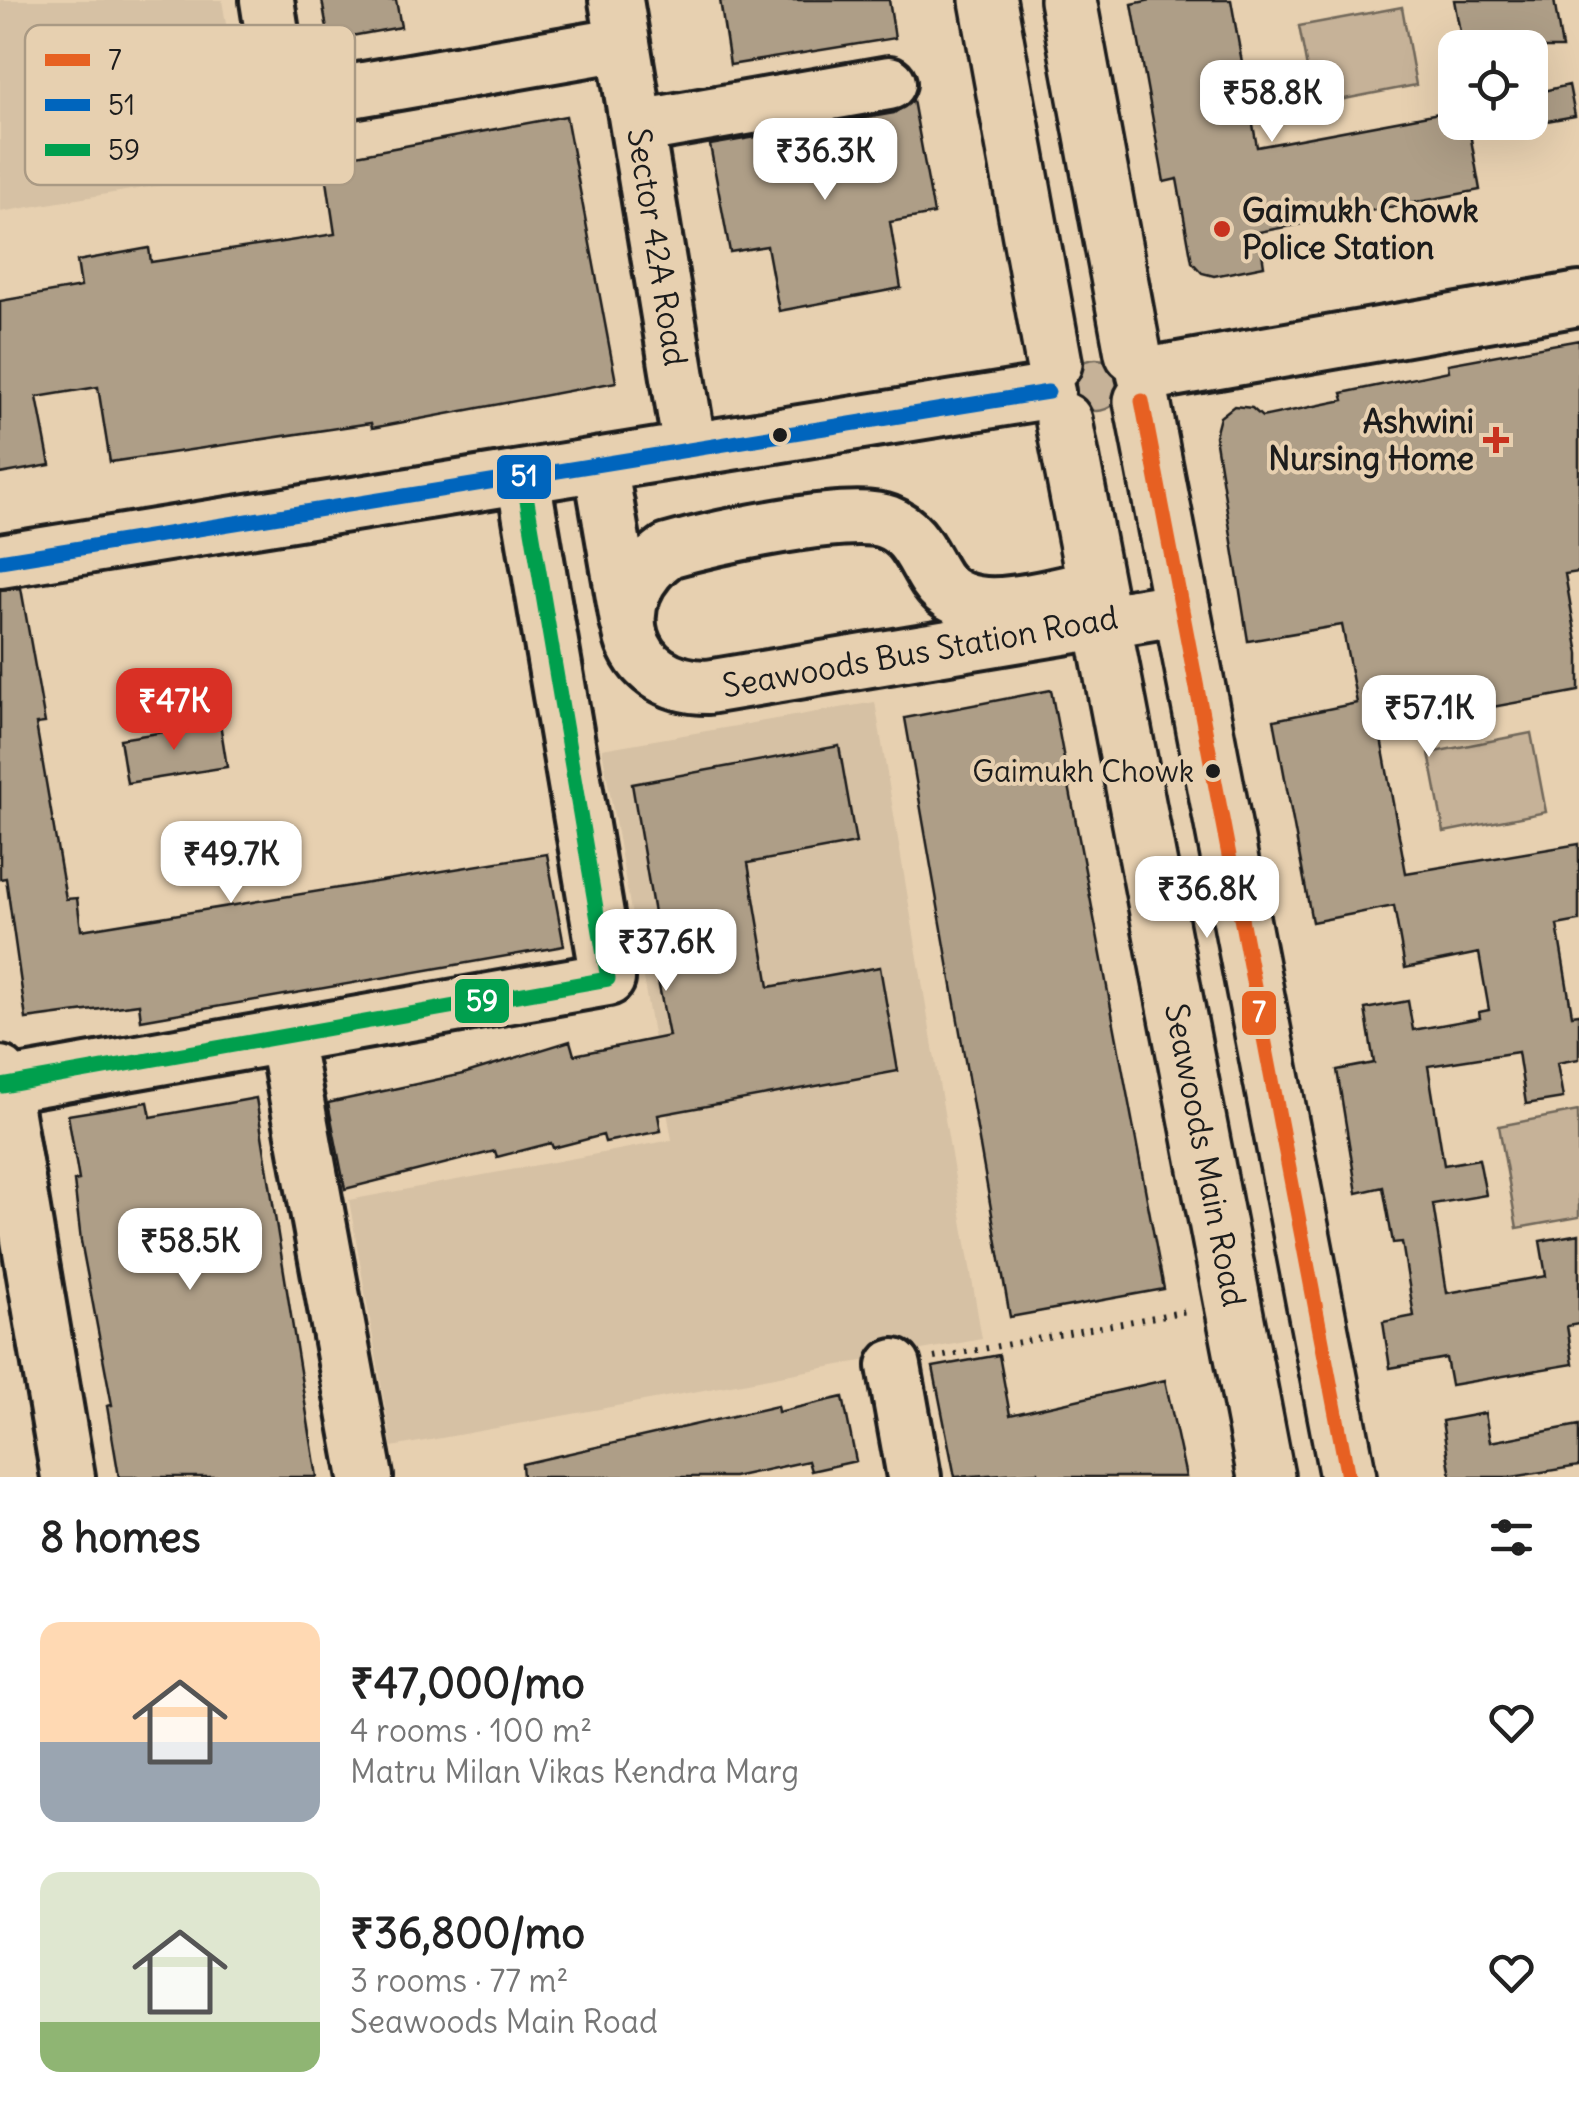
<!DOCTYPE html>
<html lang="en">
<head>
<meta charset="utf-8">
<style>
	:root { --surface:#fff; --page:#f6f6f6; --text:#222; --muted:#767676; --accent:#d93025 }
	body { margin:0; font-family:Delius,sans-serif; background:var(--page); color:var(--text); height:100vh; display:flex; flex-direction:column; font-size:38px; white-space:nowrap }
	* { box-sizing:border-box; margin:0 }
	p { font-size:32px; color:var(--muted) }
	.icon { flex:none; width:55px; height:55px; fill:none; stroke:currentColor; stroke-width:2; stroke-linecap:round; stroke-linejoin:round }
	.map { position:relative; height:1477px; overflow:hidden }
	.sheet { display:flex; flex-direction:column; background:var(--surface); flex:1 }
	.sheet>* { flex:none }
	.fabs { position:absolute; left:1438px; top:30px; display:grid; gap:20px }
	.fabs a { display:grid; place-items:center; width:110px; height:110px; border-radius:20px; background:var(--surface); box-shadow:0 10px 40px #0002; font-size:50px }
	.price { position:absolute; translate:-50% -85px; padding:0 22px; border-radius:20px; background:#fff; color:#222; font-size:32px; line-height:65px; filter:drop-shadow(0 2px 5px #0008) }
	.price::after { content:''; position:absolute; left:50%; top:60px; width:30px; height:22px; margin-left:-15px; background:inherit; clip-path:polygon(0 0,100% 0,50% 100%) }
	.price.current { background:var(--accent); color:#fff }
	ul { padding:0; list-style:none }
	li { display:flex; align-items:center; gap:30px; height:250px; padding:0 40px }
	li span { display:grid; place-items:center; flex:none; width:280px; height:200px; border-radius:20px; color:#555 }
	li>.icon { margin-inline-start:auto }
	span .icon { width:120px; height:120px; fill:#fffc; stroke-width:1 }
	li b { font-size:42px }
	h2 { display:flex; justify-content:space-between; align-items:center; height:120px; padding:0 40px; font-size:42px }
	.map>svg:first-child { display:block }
	.built { fill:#d6c1a4 }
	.green { fill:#c6b298; stroke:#71675a; stroke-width:2.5 }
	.building { fill:#ae9e87; stroke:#1c1c1c; stroke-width:2.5 }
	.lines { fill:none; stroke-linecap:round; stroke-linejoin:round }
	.minor-casing { stroke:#1c1c1c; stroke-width:60 }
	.major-casing { stroke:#1c1c1c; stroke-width:62 }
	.path { stroke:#1c1c1c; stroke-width:6; stroke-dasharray:2.5 8; stroke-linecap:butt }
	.minor { stroke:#e7d0b0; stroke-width:52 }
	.major { stroke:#e7d0b0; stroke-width:55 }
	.bus-1-casing { stroke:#e7d0b0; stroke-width:22 }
	.bus-2-casing { stroke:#e7d0b0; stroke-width:22 }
	.bus-3-casing { stroke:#e7d0b0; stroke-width:22 }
	.bus-1 { stroke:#e76122; stroke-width:15 }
	.bus-2 { stroke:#0065bd; stroke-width:15 }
	.bus-3 { stroke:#019f4e; stroke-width:15 }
	.poi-dot { fill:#c8321e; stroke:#e7d0b0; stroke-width:4 }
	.bus-dot { fill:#1c1c1c; stroke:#e7d0b0; stroke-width:4 }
	.labels { text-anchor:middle; stroke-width:8; stroke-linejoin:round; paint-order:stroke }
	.bus-label { font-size:30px; fill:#1c1c1c; stroke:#e7d0b0; text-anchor:end }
	.poi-label { font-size:32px; font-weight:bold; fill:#1c1c1c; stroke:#e7d0b0; text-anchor:start }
	.street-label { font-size:32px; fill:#1c1c1c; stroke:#e7d0b0 }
	.key { fill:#e7d0b0; stroke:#aa9a84; stroke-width:2.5 }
	.key-label { font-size:28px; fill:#1c1c1c }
	.line-badge { stroke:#e7d0b0; stroke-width:4 }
	.badge-label { font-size:28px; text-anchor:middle; font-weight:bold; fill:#fff }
</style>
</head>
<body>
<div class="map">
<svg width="1579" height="1477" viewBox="0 0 1579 1477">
	<rect width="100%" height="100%" fill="#e7d0b0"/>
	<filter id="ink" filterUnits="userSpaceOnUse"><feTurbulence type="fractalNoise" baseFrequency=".01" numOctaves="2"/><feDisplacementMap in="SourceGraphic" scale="20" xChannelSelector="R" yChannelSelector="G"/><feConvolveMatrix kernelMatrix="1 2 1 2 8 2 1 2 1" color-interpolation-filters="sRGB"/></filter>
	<g filter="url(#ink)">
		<path class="built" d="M0 0H222L250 170 0 212Z
			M875 702 982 1339 392 1447 349 1200 672 1140 602 749Z"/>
		<path class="green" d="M1402 7 1416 85 1314 105 1299 26Z
			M1070 385a26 26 0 1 1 52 0a26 26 0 1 1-52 0Z
			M1531 733 1546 812 1444 832 1429 753Z
			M1578 1111 1579 1217 1517 1228 1499 1126Z"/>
		<path class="building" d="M322 0H396L401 27 329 40Z
			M720 0H889L895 38 730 65Z
			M1151 0H1231L1257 147 1455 110V122H1468L1480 190 1259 232 1264 266 1214 276 1202 273 1192 262 1177 179 1164 182 1132 4Z
			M1454 0H1554L1562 48H1463Z
			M1569 85 1575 116 1530 124V94Z
			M913 100 934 214 890 222 901 288 779 311 767 246 730 252 710 145 894 113Z
			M566 116 616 382 372 428 371 423 110 462 98 387 37 397 50 465 0 474V301L81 287 77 261 149 248 151 262 335 234 324 161Z
			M1579 340V572L1565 574 1579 654V691L1379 728 1406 873 1579 844V921L1557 925 1572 1015 1579 1014V1059L1557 1063 1563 1098 1526 1104 1518 1052 1428 1066 1444 1165 1479 1159 1486 1195 1433 1204 1447 1293 1546 1276 1540 1241 1579 1234V1324L1567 1326 1573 1364 1451 1385 1446 1358 1390 1368 1383 1322 1414 1316 1402 1242 1393 1243 1383 1187 1357 1193 1337 1070 1374 1063 1365 1009 1408 1001 1413 1030 1480 1018 1479 1012 1489 1010 1479 953 1405 968 1394 906 1312 922 1274 720 1357 703 1342 625 1248 641 1215 436 1220 417 1234 406 1252 408 1262 417 1344 400 1342 393 1449 371 1448 364Z
			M21 588 45 723 36 724 66 899 77 898 81 930 547 854 564 946 141 1020 139 1004 26 1019 6 878 0 879V590Z
			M1051 690 1164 1289 1010 1317 905 718Z
			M220 723 227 767 127 783 120 739Z
			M839 746 856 843 748 863 769 987 880 967 898 1071 658 1115 661 1131 605 1142 603 1135 553 1148 551 1143 497 1157 495 1151 345 1189 328 1103 463 1074 570 1041 574 1055 669 1036 647 926 656 925 632 784Z
			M256 1098 317 1477H119L107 1406 112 1405 81 1241 74 1181 79 1180 68 1115 148 1102 151 1117Z
			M999 1355 1010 1415 1165 1380 1186 1477H1040L1038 1472 955 1477 933 1367Z
			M843 1397 856 1461 811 1471 808 1461 733 1477H523L522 1464 777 1406 778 1412Z
			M1485 1413 1490 1442 1579 1425V1466L1512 1477H1451L1442 1421Z"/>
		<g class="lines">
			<defs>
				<path id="minor" d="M267 0 283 103 623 44
					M616 0 690 450
					M637 127 889 83
					M1144 375 1579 299
					M600 464 627 621
					M0 561 1048 392
					M1095 587C1050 594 967 626 936 579 921 556 915 533 887 522 851 507 710 539 668 551 601 598 623 687 708 687L1183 608
					M285 1036 366 1477
					M0 1073 68 1477
					M2 1086 608 979 523 477
					M894 1366 914 1477"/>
				<path id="major" d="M988 0 1054 363
					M1068 0 1133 353
					M1142 401 1348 1477
					M1064 421 1266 1477"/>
			</defs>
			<use href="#minor" class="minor-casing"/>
			<use href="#major" class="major-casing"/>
			<path class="path" d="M934 1358 1187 1311"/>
			<use href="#minor" class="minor"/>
			<use href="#major" class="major"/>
			<defs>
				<path id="bus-1" d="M1142 401 1348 1477"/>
				<path id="bus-2" d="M0 561 1048 392"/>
				<path id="bus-3" d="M2 1086 608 979 523 477"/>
			</defs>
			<use href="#bus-1" class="bus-1-casing"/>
			<use href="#bus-2" class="bus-2-casing"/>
			<use href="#bus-3" class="bus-3-casing"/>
			<use href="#bus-1" class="bus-1"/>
			<use href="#bus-2" class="bus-2"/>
			<use href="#bus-3" class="bus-3"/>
		</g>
	</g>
	<g class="poi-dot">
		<circle cx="1222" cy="229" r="10"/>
		<path d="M1491 425h10v10h10v10h-10v10h-10v-10h-10v-10h10z"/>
	</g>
	<g class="bus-dot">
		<circle cx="780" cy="435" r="9"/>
		<circle cx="1213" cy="771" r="9"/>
	</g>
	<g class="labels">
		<g class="bus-label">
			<text x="1194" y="782">Gaimukh Chowk</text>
		</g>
		<g class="poi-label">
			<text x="1242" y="222">Gaimukh Chowk<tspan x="1242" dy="37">Police Station</tspan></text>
			<text x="1474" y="433" text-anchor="end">Ashwini<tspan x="1474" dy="37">Nursing Home</tspan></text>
		</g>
		<g class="street-label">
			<text transform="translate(657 247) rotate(81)" y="11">Sector 42A Road</text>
			<text transform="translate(920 652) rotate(-10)" y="11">Seawoods Bus Station Road</text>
			<text transform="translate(1205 1155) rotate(79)" y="11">Seawoods Main Road</text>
		</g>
	</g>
	<rect x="25" y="25" width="330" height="160" rx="15" class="key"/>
	<rect x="45" y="54" width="45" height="12" fill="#e76122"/>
	<rect x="45" y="99" width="45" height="12" fill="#0065bd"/>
	<rect x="45" y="144" width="45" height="12" fill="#019f4e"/>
	<g class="key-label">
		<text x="108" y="70">7</text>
		<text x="108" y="115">51</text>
		<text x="108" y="160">59</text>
	</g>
	<g class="line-badge">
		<rect x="495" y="453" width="58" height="48" rx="10" fill="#0065bd"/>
		<rect x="453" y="977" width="58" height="48" rx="10" fill="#019f4e"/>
		<rect x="1240" y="989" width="38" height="48" rx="10" fill="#e76122"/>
	</g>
	<g class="badge-label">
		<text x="524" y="486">51</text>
		<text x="482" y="1011">59</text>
		<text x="1259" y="1022">7</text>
	</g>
</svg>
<div class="fabs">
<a><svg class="icon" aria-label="locate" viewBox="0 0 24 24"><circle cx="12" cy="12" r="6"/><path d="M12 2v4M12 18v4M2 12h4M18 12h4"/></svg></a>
</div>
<b class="price" style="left:1272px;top:145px">₹58.8K</b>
<b class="price" style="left:825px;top:203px">₹36.3K</b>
<b class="price current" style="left:174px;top:753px">₹47K</b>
<b class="price" style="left:1429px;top:760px">₹57.1K</b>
<b class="price" style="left:231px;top:906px">₹49.7K</b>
<b class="price" style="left:1207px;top:941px">₹36.8K</b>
<b class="price" style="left:666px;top:994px">₹37.6K</b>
<b class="price" style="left:190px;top:1293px">₹58.5K</b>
</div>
<section class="sheet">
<h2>8 homes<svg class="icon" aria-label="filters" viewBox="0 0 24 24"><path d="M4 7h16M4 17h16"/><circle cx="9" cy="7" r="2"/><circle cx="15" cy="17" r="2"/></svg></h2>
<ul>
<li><span style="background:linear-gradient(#ffd9b3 60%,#9aa5b1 0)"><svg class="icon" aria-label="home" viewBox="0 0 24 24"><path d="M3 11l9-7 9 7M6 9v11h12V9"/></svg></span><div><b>₹47,000/mo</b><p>4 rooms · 100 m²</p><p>Matru Milan Vikas Kendra Marg</p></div><svg class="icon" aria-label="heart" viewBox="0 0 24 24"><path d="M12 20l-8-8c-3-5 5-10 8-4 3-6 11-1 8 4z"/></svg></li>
<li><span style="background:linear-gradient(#dfe7d0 75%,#8fb573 0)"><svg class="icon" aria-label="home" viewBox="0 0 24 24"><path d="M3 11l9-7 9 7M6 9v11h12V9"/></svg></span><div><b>₹36,800/mo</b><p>3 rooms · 77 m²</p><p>Seawoods Main Road</p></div><svg class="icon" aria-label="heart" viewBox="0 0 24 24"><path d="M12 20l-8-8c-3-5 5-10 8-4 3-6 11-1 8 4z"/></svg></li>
</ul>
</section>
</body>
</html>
